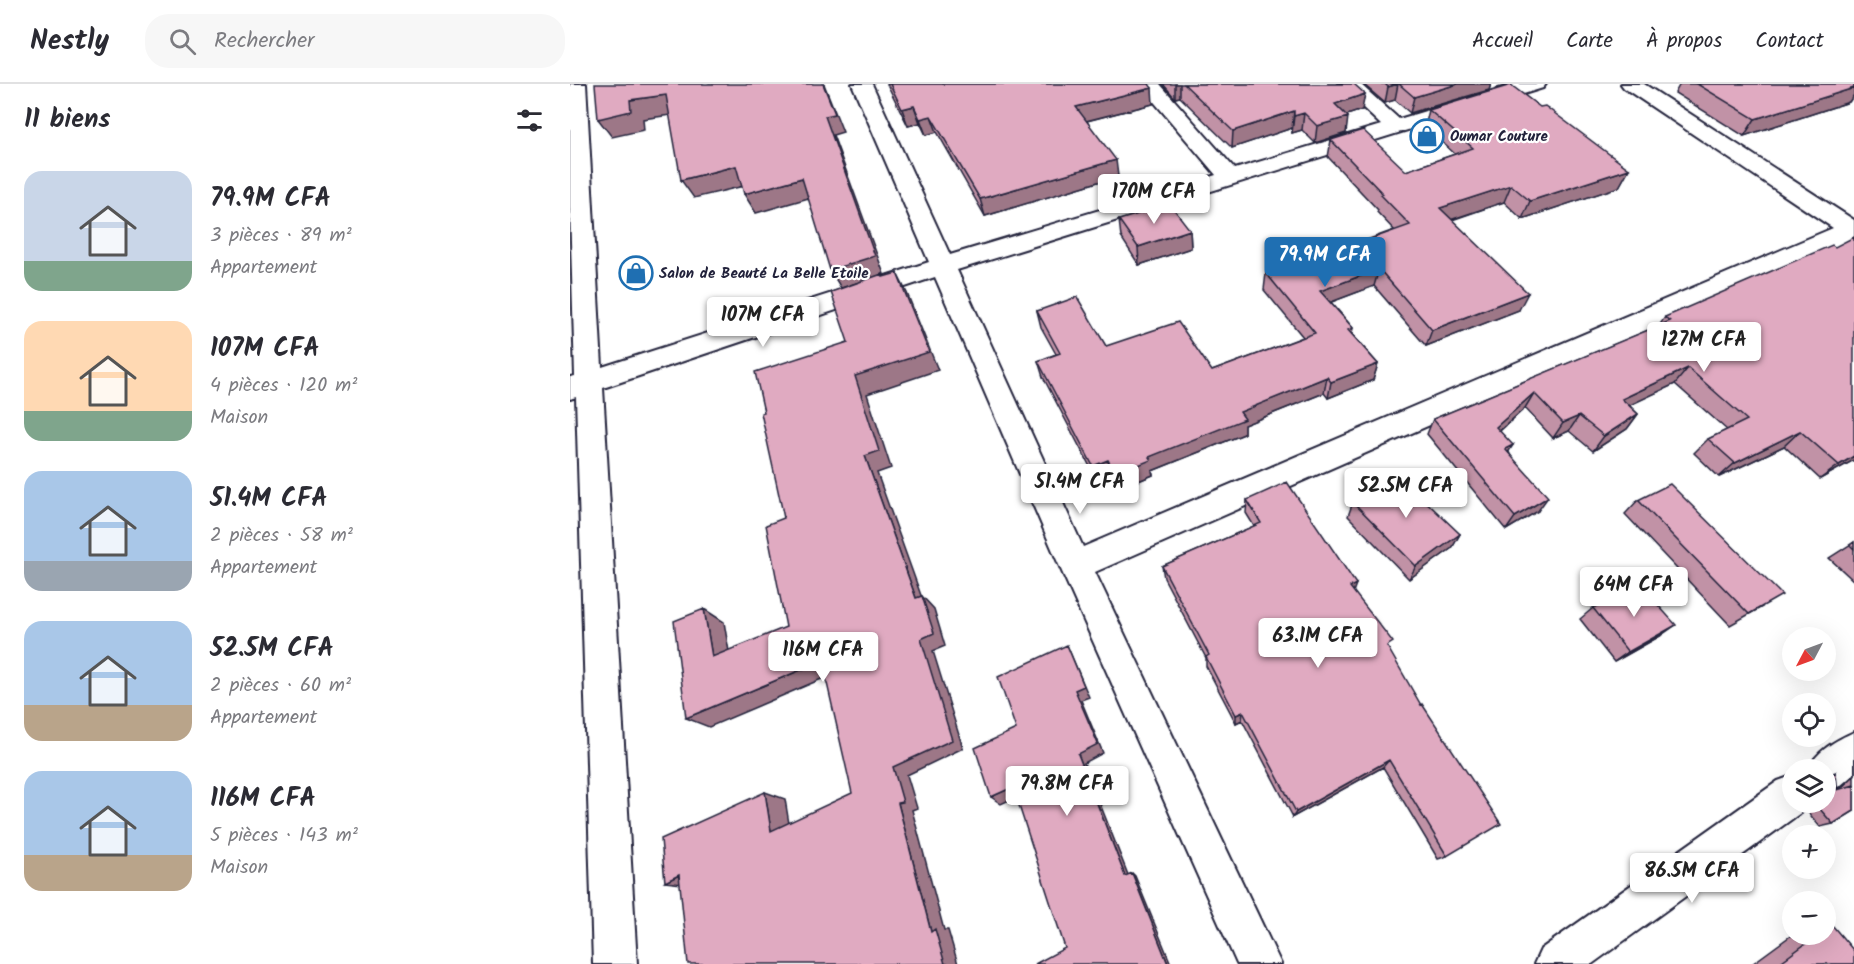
<!DOCTYPE html>
<html lang="fr">
<head>
<meta charset="utf-8">
<style>
	:root { --surface:#fff; --page:#f7f7f7; --text:#2b2b33; --muted:#7c7c81; --line:#e1e1e2; --accent:#1f6fb2 }
	body { margin:0; font-family:Kalam,sans-serif; background:var(--page); color:var(--text); height:100vh; display:flex; flex-direction:column; font-size:22px; white-space:nowrap }
	* { box-sizing:border-box; margin:0 }
	p { font-size:20px; color:var(--muted) }
	.icon { flex:none; width:33px; height:33px; fill:none; stroke:currentColor; stroke-width:2; stroke-linecap:round; stroke-linejoin:round }
	.map { position:relative; flex:1; overflow:hidden }
	.details { display:flex; flex-direction:column; background:var(--surface); width:570px }
	.details>* { flex:none }
	.needle { width:39px; rotate:229deg }
	.tools { position:absolute; left:1212px; top:543px; display:grid; gap:12px }
	.tools a { display:grid; place-items:center; width:54px; height:54px; border-radius:50%; background:var(--surface); box-shadow:0 6px 24px #0002; font-size:30px }
	.price { position:absolute; translate:-50% -51px; padding:0 14px; border-radius:6px; background:#fff; color:#222; font-size:20px; line-height:39px; filter:drop-shadow(0 2px 3px #0008) }
	.price::after { content:''; position:absolute; left:50%; top:36px; width:18px; height:14px; margin-left:-9px; background:inherit; clip-path:polygon(0 0,100% 0,50% 100%) }
	.price.active { background:var(--accent); color:#fff }
	ul { padding:0; list-style:none }
	li { display:flex; align-items:center; gap:18px; height:150px; padding:0 24px }
	li span { display:grid; place-items:center; flex:none; width:168px; height:120px; border-radius:18px; color:#555 }
	li>.icon { margin-inline-start:auto }
	span .icon { width:72px; height:72px; fill:#fffc; stroke-width:1 }
	li b { font-size:26px }
	h2 { display:flex; justify-content:space-between; align-items:center; height:72px; padding:0 24px; font-size:26px }
	header { display:flex; align-items:center; gap:36px; box-sizing:border-box; height:84px; padding:0 30px; background:var(--surface); border-bottom:2px solid var(--line) }
	header strong { font-size:28px }
	nav { display:flex; gap:33px; margin-inline-start:auto; font-size:21px }
	.search { width:420px; height:54px; background:var(--page); display:flex; align-items:center; gap:15px; box-sizing:border-box; padding:0 21px; border-radius:24px; color:var(--muted); font-size:22px }
	main { display:flex; flex:1; min-height:0 }
	.map>svg:first-child { display:block }
	.lines { fill:none; stroke-linecap:round; stroke-linejoin:round }
	.minor-casing { stroke:#22223b; stroke-width:4 }
	.minor { fill:#fff; fill-rule:evenodd }
	.wall { fill:#c192a6; stroke:#22223b; stroke-width:1.5 }
	.shaded-wall { fill:#9d7787; stroke:#22223b; stroke-width:1.5 }
	.building { fill:#e0aac1; stroke:#22223b; stroke-width:1.5 }
	.labels { text-anchor:middle; stroke-width:4.5; stroke-linejoin:round; paint-order:stroke }
	.far-poi-label { font-size:15px; font-weight:bold; fill:#22223b; stroke:#fff; text-anchor:start }
</style>
</head>
<body>
<header>
<strong>Nestly</strong>
<div class="search"><svg class="icon" aria-label="search" viewBox="0 0 24 24"><circle cx="10" cy="10" r="6"/><path d="M15 15l6 6"/></svg>Rechercher</div>
<nav><a>Accueil</a><a>Carte</a><a>À propos</a><a>Contact</a></nav>
</header>
<main>
<section class="details">
<h2>11 biens<svg class="icon" aria-label="filters" viewBox="0 0 24 24"><path d="M4 7h16M4 17h16"/><circle cx="9" cy="7" r="2"/><circle cx="15" cy="17" r="2"/></svg></h2>
<ul>
<li><span style="background:linear-gradient(#c9d6e8 75%,#7fa58c 0)"><svg class="icon" aria-label="home" viewBox="0 0 24 24"><path d="M3 11l9-7 9 7M6 9v11h12V9"/></svg></span><div><b>79.9M CFA</b><p>3 pièces · 89 m²</p><p>Appartement</p></div></li>
<li><span style="background:linear-gradient(#ffd9b3 75%,#7fa58c 0)"><svg class="icon" aria-label="home" viewBox="0 0 24 24"><path d="M3 11l9-7 9 7M6 9v11h12V9"/></svg></span><div><b>107M CFA</b><p>4 pièces · 120 m²</p><p>Maison</p></div></li>
<li><span style="background:linear-gradient(#a9c7e8 75%,#9aa5b1 0)"><svg class="icon" aria-label="home" viewBox="0 0 24 24"><path d="M3 11l9-7 9 7M6 9v11h12V9"/></svg></span><div><b>51.4M CFA</b><p>2 pièces · 58 m²</p><p>Appartement</p></div></li>
<li><span style="background:linear-gradient(#a9c7e8 70%,#b9a48a 0)"><svg class="icon" aria-label="home" viewBox="0 0 24 24"><path d="M3 11l9-7 9 7M6 9v11h12V9"/></svg></span><div><b>52.5M CFA</b><p>2 pièces · 60 m²</p><p>Appartement</p></div></li>
<li><span style="background:linear-gradient(#a9c7e8 70%,#b9a48a 0)"><svg class="icon" aria-label="home" viewBox="0 0 24 24"><path d="M3 11l9-7 9 7M6 9v11h12V9"/></svg></span><div><b>116M CFA</b><p>5 pièces · 143 m²</p><p>Maison</p></div></li>
</ul>
</section>
<div class="map">
<svg width="1284" height="880" viewBox="0 0 1284 880">
	<rect width="100%" height="100%" fill="#fff"/>
	<filter id="ink" filterUnits="userSpaceOnUse"><feTurbulence type="fractalNoise" baseFrequency=".0167" numOctaves="2"/><feDisplacementMap in="SourceGraphic" scale="12" xChannelSelector="R" yChannelSelector="G"/><feConvolveMatrix kernelMatrix="1 2 1 2 8 2 1 2 1" color-interpolation-filters="sRGB"/></filter>
	<g filter="url(#ink)">
		<g class="lines">
			<defs>
				<path id="minor" d="M0 0H16L32 283 359 178 282 0H302L380 171 646 91 569 0H590L665 85 811 41 768 0H790L829 35 945 0H976L973 4 387 186 513 463 1263 144 1054 4 1051 0H1074L1284 136V155L525 488 711 880H667L489 481 365 193 33 304 67 880H23L6 313 0 315V293L5 292 0 124Z
					M1284 648V690L1270 702 1256 707V686H1238C1246 667 1266 656 1284 648Z
					M1222 692V718H1238L1236 725 1022 880H964L971 865 1208 697Z"/>
			</defs>
			<use href="#minor" class="minor-casing"/>
			<use href="#minor" class="minor"/>
		</g>
		<path class="wall" d="M317 0H579L583 20 517 37 548 92 415 132 367 48 356 51 350 39 338 42Z
			M593 0H784L792 26 777 31 776 49 745 59 732 46 722 49V44L662 64 610 13 605 14Z
			M793 0H921L919 6 840 29 825 16 815 19Z
			M1110 0H1284V11L1279 18 1174 52 1105 9Z
			M970 23 1059 85 1049 103 952 135 934 118 882 136 949 226 856 262 804 202 761 218 783 244 782 250 808 280 803 296 758 314 754 309 674 341V350L582 387 583 391 549 405 541 390 527 396 473 293 468 277 486 270 471 243 467 227 536 262 642 287 733 253 694 206 696 189 728 181 824 146 807 128 808 126 758 73 761 56 836 87 885 70 855 43 859 26Z
			M549 136 620 146 621 164 569 181 551 153Z
			M1095 233 1284 376 1250 395 1214 362 1149 393 1124 369 1138 355 1157 346 1105 300 1059 321 1068 330 1057 345 1023 367 999 347 983 354 955 324 930 347 939 368 968 427 936 446 857 350 863 335 1089 242Z
			M677 416 783 507 819 565 877 772 868 775 813 683 723 733 672 636 666 639 636 582V574L594 494 592 482 684 442 676 429Z
			M1068 416 1192 523 1160 541 1055 430Z
			M783 418 890 450 882 464 839 495 778 432Z
			M1284 458V497L1259 474Z
			M1023 524 1090 552 1044 578 1010 535Z
			M1266 688 1267 705 1271 704 1284 692V727L1263 740 1250 743 1237 727 1239 718H1256V691Z
			M1256 841H1262L1284 880H1182L1223 850H1256Z"/>
		<path class="shaded-wall" d="M253 0H254L273 48 263 51 314 190 271 204 260 186Z
			M605 0H610V13L605 14Z
			M828 0 825 16 815 19 818 3Z
			M888 0H921L919 6 840 29 844 13Z
			M582 4 583 20 508 39 506 23Z
			M1284 4V11L1279 18 1174 52 1185 35Z
			M795 10 792 26 762 36 765 20Z
			M96 11 108 30 73 35 74 46 42 53 28 35 60 16Z
			M344 22 350 39 338 42 332 25Z
			M724 27 722 44 662 64 663 47Z
			M734 29 732 46 722 49 724 32Z
			M361 32 367 48 356 51 350 35Z
			M778 33 776 49 745 59 747 42Z
			M546 76 548 92 415 132 410 115Z
			M166 82 178 101 124 114 111 96Z
			M1059 85 1049 103 952 135 960 117Z
			M232 94 242 113 186 129 174 110Z
			M941 101 934 118 865 141 870 124Z
			M620 146 621 164 569 181 568 163Z
			M809 185 804 202 748 223 750 207Z
			M327 189 337 209 368 286 297 310 321 384 307 389 357 528 346 514 295 372 285 292Z
			M958 209 949 226 856 262 862 246Z
			M808 280 803 296 758 314 761 298Z
			M1118 284 1105 300 1041 330 1052 315Z
			M757 293 754 309 674 341V350L582 387 583 391 549 405 546 390 579 373 670 328Z
			M964 309 955 324 918 357 926 343Z
			M1068 330 1057 345 1023 367 1034 352Z
			M1009 332 999 347 983 354 993 339Z
			M1230 347 1214 362 1149 393 1165 379Z
			M943 361 934 375 935 365Z
			M1284 372V376L1250 395 1269 381Z
			M538 376 541 390 527 396 523 382Z
			M978 413 968 427 936 446 945 433Z
			M890 450 882 464 839 495 846 482Z
			M786 500 782 511 780 503Z
			M352 512 364 525 375 562 363 567 393 664 337 691 347 724 342 726 374 846H378L388 880H375L361 848 328 719 323 683 351 555Z
			M134 525 154 538 162 585 142 573Z
			M1106 541 1090 552 1044 578 1058 568Z
			M497 561 519 613 511 616 533 669 514 679 560 796 555 792 508 670 505 606Z
			M252 577 268 588 139 643 116 634Z
			M673 628 672 636 666 639V631Z
			M819 676 813 683 723 733 726 728Z
			M443 703 452 710 431 720 421 713Z
			M195 708 215 715 221 752 201 747Z
			M562 789 565 792 601 880H598Z
			M109 791 121 801 95 798Z"/>
		<path class="building" d="M25 0H253L265 30 255 32 305 172 260 186 232 94 174 110 166 82 111 96 96 11 60 16 61 27 28 35Z
			M320 0H579L582 4 506 23 546 76 410 115 361 32 350 35 344 22 332 25Z
			M614 0H784L795 10 765 20 778 33 747 42 734 29 724 32V27L663 47Z
			M815 0H827L818 3Z
			M829 0H888L844 13Z
			M1127 0H1284V4L1185 35Z
			M941 1 970 23 975 22 1059 85 960 117 941 101 870 124 958 209 862 246 809 185 750 207 783 244 778 246 808 280 761 298 757 293 670 328 675 335 579 373 581 376 546 390 538 376 523 382 468 277 490 269 467 227 507 213 536 262 608 238 642 287 745 249 696 189 726 178 728 181 840 141 811 111 813 110 761 56 793 46 836 87 903 64 859 26Z
			M600 120 620 146 568 163 549 136Z
			M1284 153V372L1269 381 1230 347 1165 379 1138 355 1177 336 1118 284 1052 315 1068 330 1034 352 1009 332 993 339 964 309 926 343 943 361 935 365 978 413 945 433 863 335 1100 237 1095 233 1262 161 1265 163Z
			M327 189 359 268 285 292 309 367 295 372 346 514 352 512 364 549 351 555 382 656 323 683 333 718 328 719 361 848 365 845 375 880H118L109 791 95 798 91 755 195 708 201 747 282 709 252 577 116 634 104 537 134 525 142 573 216 543 196 441 214 434 191 329 194 328 185 288 278 258 261 208 312 190 313 193Z
			M826 389 890 450 846 482 783 418Z
			M717 398 786 500 780 503 823 558 817 562 851 621 852 620 931 740 877 772 819 676 726 728 673 628 666 631 636 573 639 571 592 482 691 439 677 416Z
			M1100 400 1212 511 1179 530 1068 416Z
			M1284 458V465L1280 461Z
			M1069 500 1106 541 1058 568 1023 524Z
			M497 561 514 602 505 606 528 660 508 670 555 792 562 789 598 880H465L495 864 443 703 421 713 405 664 446 645 428 593Z
			M1266 688 1267 706 1284 701V727L1263 740 1249 724 1251 718H1256V695Z
			M1262 841 1284 867V880H1208L1249 850H1256V845Z"/>
	</g>
	<defs>
		<symbol id="shop-ring" viewBox="-11 -11 22 22"><circle r="9.5" fill="#fff" stroke="#1f6fb2" stroke-width="1.5"/><path d="M-5-2.5h2.3a2.7 3.5 0 0 1 5.4 0H5L5.5 6h-11ZM-1.5-2.5h3a1.5 2.3 0 0 0-3 0Z" fill="#1f6fb2"/></symbol>
	</defs>
	<g fill-rule="evenodd">
		<use href="#shop-ring" x="838" y="33" width="38" height="38"/>
		<use href="#shop-ring" x="47" y="170" width="38" height="38"/>
	</g>
	<g class="labels">
		<g class="far-poi-label">
			<text x="880" y="57">Oumar Couture</text>
			<text x="89" y="194">Salon de Beauté La Belle Etoile</text>
		</g>
	</g>
</svg>
<div class="tools">
<a><svg class="needle" viewBox="-14 -14 28 28"><path d="M0-13l5 13h-10z" fill="#e53935"/><path d="M0 13l5-13h-10z" fill="#7c7c81"/></svg></a>
<a><svg class="icon" aria-label="locate" viewBox="0 0 24 24"><circle cx="12" cy="12" r="6"/><path d="M12 2v4M12 18v4M2 12h4M18 12h4"/></svg></a>
<a><svg class="icon" aria-label="layers" viewBox="0 0 24 24"><path d="M12 4l9 5-9 5-9-5zM3 14l9 5 9-5"/></svg></a>
<a>+</a>
<a>−</a>
</div>
<b class="price" style="left:584px;top:141px">170M CFA</b>
<b class="price active" style="left:755px;top:204px">79.9M CFA</b>
<b class="price" style="left:193px;top:264px">107M CFA</b>
<b class="price" style="left:1134px;top:289px">127M CFA</b>
<b class="price" style="left:510px;top:431px">51.4M CFA</b>
<b class="price" style="left:836px;top:435px">52.5M CFA</b>
<b class="price" style="left:1064px;top:534px">64M CFA</b>
<b class="price" style="left:748px;top:585px">63.1M CFA</b>
<b class="price" style="left:253px;top:599px">116M CFA</b>
<b class="price" style="left:497px;top:733px">79.8M CFA</b>
<b class="price" style="left:1122px;top:820px">86.5M CFA</b>
</div>
</main>
</body>
</html>
